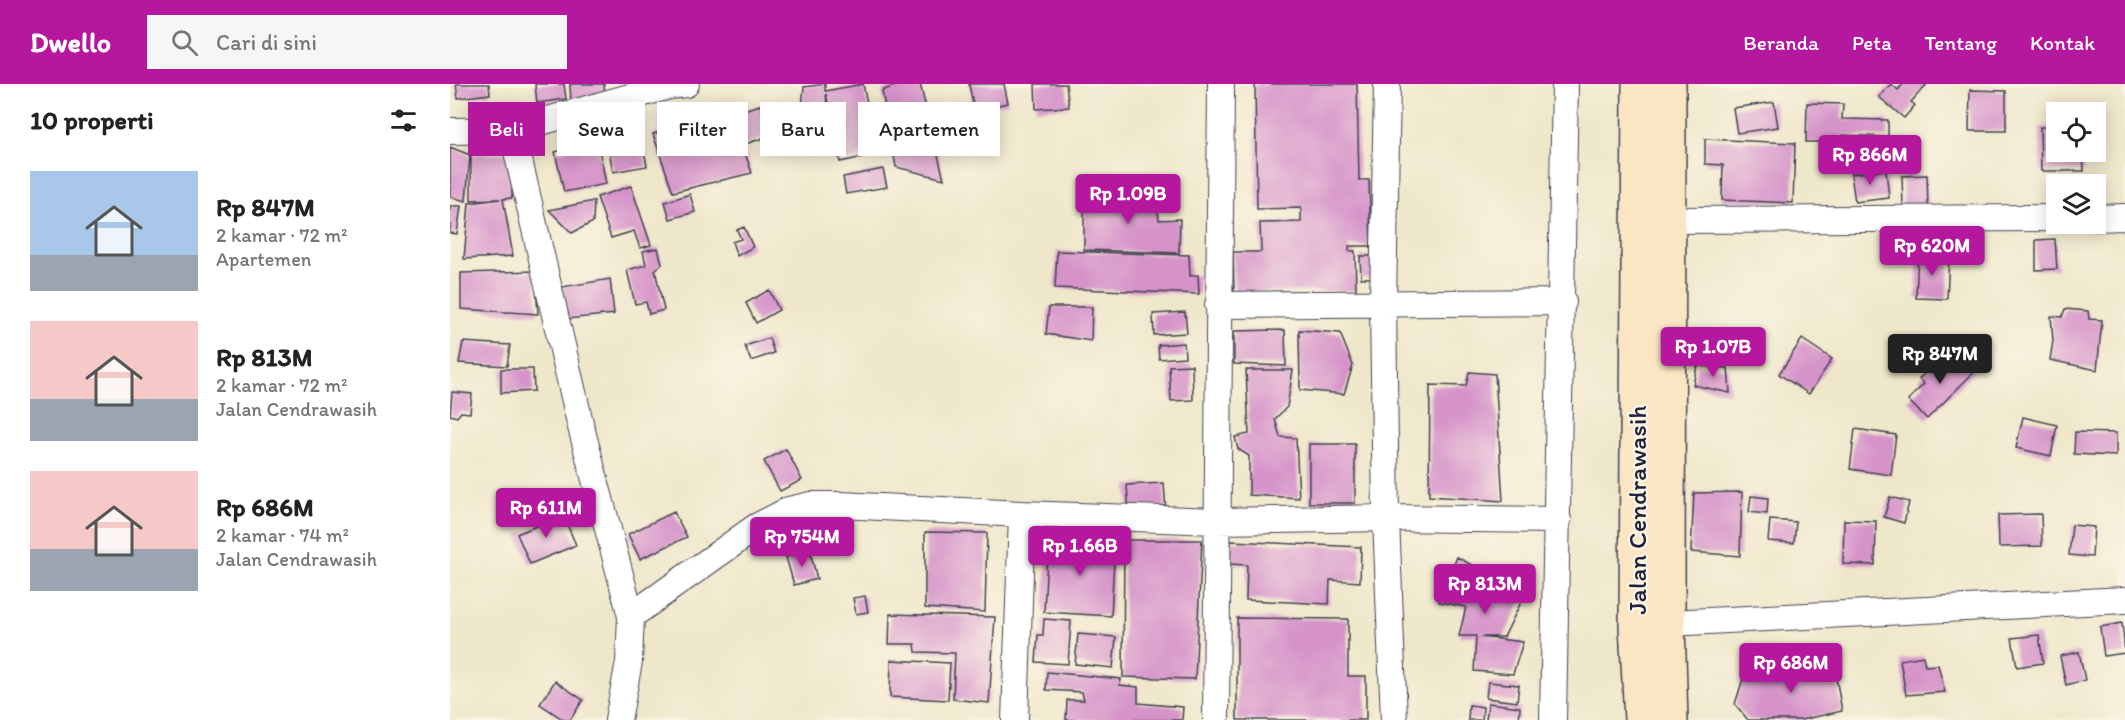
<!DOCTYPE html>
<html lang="id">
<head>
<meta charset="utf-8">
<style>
	:root { --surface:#fff; --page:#f6f6f6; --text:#222; --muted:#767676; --accent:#b5179e }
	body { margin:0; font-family:Itim,sans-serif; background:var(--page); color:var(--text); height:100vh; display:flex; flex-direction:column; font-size:22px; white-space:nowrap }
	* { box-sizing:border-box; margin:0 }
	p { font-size:20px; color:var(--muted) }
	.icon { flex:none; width:33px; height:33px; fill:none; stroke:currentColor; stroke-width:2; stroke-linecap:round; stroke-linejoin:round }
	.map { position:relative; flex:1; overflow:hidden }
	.details { display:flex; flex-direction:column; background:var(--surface); width:450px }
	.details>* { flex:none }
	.guide { position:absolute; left:18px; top:18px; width:570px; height:54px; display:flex; gap:12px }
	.controls { position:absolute; left:1596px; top:18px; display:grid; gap:12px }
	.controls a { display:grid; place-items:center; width:60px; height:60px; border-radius:0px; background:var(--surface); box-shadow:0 3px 15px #0003; font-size:30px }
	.price { position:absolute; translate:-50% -51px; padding:0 14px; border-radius:6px; background:var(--accent); color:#fff; font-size:20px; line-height:39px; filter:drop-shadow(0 2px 3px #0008) }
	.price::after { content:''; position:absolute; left:50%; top:36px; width:18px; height:14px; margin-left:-9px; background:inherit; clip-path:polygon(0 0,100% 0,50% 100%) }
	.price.on { background:#222; color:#fff }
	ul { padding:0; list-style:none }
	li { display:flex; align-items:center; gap:18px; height:150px; padding:0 30px }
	li span { display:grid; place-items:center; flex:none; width:168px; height:120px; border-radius:0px; color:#555 }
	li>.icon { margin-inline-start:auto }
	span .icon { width:72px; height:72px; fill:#fffc; stroke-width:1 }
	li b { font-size:26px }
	h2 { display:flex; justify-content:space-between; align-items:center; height:72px; padding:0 30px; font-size:26px }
	.chip { padding:0 21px; border-radius:0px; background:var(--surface); box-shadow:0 3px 15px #0003; font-size:21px; line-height:54px }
	.chip.on { background:var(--accent); color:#fff }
	header { display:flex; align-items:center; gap:36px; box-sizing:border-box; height:84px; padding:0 30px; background:var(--accent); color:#fff }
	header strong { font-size:28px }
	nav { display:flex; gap:33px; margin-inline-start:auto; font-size:21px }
	.search { width:420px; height:54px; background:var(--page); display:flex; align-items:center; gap:15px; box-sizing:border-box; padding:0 21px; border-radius:0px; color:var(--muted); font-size:22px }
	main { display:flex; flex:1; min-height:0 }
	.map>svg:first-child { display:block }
	.building { fill:#d593c9 }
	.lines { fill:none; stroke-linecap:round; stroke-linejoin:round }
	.street-casing { stroke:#414050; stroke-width:28 }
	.secondary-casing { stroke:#414050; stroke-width:36 }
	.street { stroke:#fff; stroke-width:26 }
	.secondary { stroke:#fbe6c4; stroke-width:33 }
	.labels { text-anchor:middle; stroke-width:4.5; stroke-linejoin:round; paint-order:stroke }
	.street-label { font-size:26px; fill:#22223b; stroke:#fcf5e5 }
</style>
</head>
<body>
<header>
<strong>Dwello</strong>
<div class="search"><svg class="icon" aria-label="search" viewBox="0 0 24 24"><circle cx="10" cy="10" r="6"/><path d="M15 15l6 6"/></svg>Cari di sini</div>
<nav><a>Beranda</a><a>Peta</a><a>Tentang</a><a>Kontak</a></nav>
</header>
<main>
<section class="details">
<h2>10 properti<svg class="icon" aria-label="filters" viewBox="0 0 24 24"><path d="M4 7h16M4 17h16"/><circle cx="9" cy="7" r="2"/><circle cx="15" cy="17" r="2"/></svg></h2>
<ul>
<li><span style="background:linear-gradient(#a9c7e8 70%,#9aa5b1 0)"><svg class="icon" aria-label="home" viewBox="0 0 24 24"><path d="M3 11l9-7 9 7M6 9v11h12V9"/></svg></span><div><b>Rp 847M</b><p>2 kamar · 72 m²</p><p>Apartemen</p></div></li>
<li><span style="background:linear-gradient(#f6c9c9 65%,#9aa5b1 0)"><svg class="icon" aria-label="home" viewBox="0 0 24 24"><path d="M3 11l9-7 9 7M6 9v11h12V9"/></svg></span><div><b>Rp 813M</b><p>2 kamar · 72 m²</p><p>Jalan Cendrawasih</p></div></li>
<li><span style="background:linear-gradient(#f6c9c9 65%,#9aa5b1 0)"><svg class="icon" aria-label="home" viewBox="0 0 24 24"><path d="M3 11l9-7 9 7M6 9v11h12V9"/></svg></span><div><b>Rp 686M</b><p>2 kamar · 74 m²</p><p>Jalan Cendrawasih</p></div></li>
</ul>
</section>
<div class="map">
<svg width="1675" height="636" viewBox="0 0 1675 636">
	<rect width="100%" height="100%" fill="#fcf5e5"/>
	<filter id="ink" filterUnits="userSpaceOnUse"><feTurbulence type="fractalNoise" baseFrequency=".0167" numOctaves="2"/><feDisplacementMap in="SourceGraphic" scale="12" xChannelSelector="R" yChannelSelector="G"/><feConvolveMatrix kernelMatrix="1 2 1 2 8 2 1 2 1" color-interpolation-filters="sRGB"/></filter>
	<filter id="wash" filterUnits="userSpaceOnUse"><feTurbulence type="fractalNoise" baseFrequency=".008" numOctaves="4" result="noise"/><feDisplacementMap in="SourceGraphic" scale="24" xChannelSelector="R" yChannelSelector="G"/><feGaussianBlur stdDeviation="1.35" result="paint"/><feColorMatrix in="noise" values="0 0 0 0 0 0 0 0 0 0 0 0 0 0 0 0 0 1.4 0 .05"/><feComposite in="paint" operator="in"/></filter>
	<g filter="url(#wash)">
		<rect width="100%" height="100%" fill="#efe7ca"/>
		<g id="blocks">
			<path class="building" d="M6 0H39L40 10 8 14Z
				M85 0H114L116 15 87 19Z
				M120 0H154L155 12 121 20Z
				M375 0V7L413 0 428 70 390 78 376 10 380 52 352 60 349 52 354 3Z
				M449 0H470L494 95 446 83 432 7Z
				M519 0H554L558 19 524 26Z
				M585 0H616L619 23 586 25Z
				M805 0H907L909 96H919L921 162H899V167H905L906 207 784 208 783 168H811L810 139 851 138V124L807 125Z
				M1441 0 1448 6 1453 0H1477L1461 18 1465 21 1454 34 1429 13Z
				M1520 6 1556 7V47H1519Z
				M1324 18 1328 43 1287 49 1283 24Z
				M1357 19 1393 20 1392 35 1438 36V53L1392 51V58H1356Z
				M310 21 320 52 292 61 302 89 223 108 203 50 244 38 245 41Z
				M1590 43H1606V68H1633L1634 87H1591Z
				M190 44 197 82 163 88 156 50Z
				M146 49 156 100 114 108 105 68 122 64 124 54Z
				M1255 55 1345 59 1343 119 1272 116 1273 81 1255 80Z
				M0 63 20 71 16 117 0 113Z
				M62 69V114L53 115 63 172 14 175 19 119 50 115 21 116V71Z
				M433 85 437 103 396 110 393 93Z
				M1436 86 1439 114 1405 118 1401 90Z
				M1477 91 1478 123H1453L1452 92Z
				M181 102 201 161 190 164 184 147 161 154 147 113Z
				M240 110 245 128 220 135 215 118Z
				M706 110 709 136 730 135 729 169 634 166V111Z
				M144 117 143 138 122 149 99 126Z
				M0 122H11L7 150 0 149Z
				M294 143 303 163 287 172 282 158 291 155 287 146Z
				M1605 155 1607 185 1586 186V156Z
				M208 164 212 180 205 186 214 226 199 230 196 218 185 220 177 186 196 181 193 167Z
				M607 167 739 171 740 192 748 191 749 210 605 204Z
				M1468 170 1499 172 1497 215 1466 214Z
				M910 172H925V194H911Z
				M85 187 88 230 11 225V189Z
				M160 195 164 230 117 235 112 203Z
				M319 206 329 226 306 239 296 219Z
				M599 223H642L641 257 596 250Z
				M1615 225 1638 227 1639 235 1652 236 1647 286 1600 276 1603 257 1601 232 1612 233Z
				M735 228 737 249 704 251 703 230Z
				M835 246 836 282 784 280V247Z
				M849 246 890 249 903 281 894 310 850 306Z
				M319 254 324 269 301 277 295 262Z
				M1352 255 1382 275 1359 310 1329 290Z
				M13 258 60 261 57 282 9 279Z
				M734 259 735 273 709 275 708 261Z
				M1508 269 1525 287 1477 335 1458 316 1474 300 1469 295 1486 278 1492 285Z
				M742 281 743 316 721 317 719 282Z
				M1247 282 1278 284 1280 309 1243 301Z
				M51 285H83L84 307 51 309Z
				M796 286H843L837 323 825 335 830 353 846 354 849 414 799 411V372L788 365 785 353 799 350Z
				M1019 288 1045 290 1053 417 979 412 980 301 1016 302Z
				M2 308 22 310 20 329 11 328 7 333 0 331Z
				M1573 333 1607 341 1601 372 1566 364Z
				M1405 345 1446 351 1441 391 1400 385Z
				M1625 348 1666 349V372L1624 370Z
				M859 360H905V419H859Z
				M336 365 352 396 330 407 314 377Z
				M714 399 716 428 679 429 677 401Z
				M1292 408 1290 472 1241 468 1244 409Z
				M1301 412 1318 414 1317 430 1299 428Z
				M1440 413 1459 418 1454 439 1434 433Z
				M224 428 237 453 190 475 178 450Z
				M1591 430 1592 462 1549 463 1548 431Z
				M113 431 126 461 80 480 67 450Z
				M1320 436 1346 438 1344 459 1318 457Z
				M1394 436 1426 437 1425 481 1393 480Z
				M1622 441 1644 443 1642 473 1619 471Z
				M475 448 537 449 535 528 475 524Z
				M598 453 665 457 661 532 594 528Z
				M674 456H752L745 595 673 593Z
				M781 457 911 463 910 498 880 496 879 520 796 516 797 481 780 480Z
				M360 467 367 495 344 501 336 473Z
				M1007 473 1075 510 1054 553H1031L1073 558 1063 590 1024 587 1026 552H1009L1016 523 989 518Z
				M415 512 418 528 406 530 403 514Z
				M440 530 545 533 539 619 503 615 505 569 466 568 465 560H439Z
				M787 534 898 535V592H916V636H787Z
				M594 535 621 537 618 580 586 578 588 551H593Z
				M1672 539 1675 569 1654 572 1650 543Z
				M628 550 666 553 663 584 625 580Z
				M1589 551 1593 579 1567 583 1562 554Z
				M1629 568 1635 596 1616 601 1610 572Z
				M1473 572 1475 582 1488 581 1495 608 1456 611 1450 576Z
				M441 576 500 579 498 616 440 613Z
				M1383 577 1392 627 1351 636H1298L1285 620 1293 595Z
				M597 588 671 595 670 601 688 603V619L733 623 732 636H616L617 616H634L632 608 596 606Z
				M105 597 133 616 120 636H114L90 620Z
				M1038 598 1069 601 1067 618 1036 614Z
				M1038 619 1070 623 1069 636H1036Z
				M1019 621 1033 623 1032 636H1018Z"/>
		</g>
	</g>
	<g filter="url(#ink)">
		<use href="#blocks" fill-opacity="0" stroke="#414050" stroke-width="1.5"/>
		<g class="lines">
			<defs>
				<path id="street" d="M937 0 933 221 936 434 1108 436
					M62 46 131 343 181 532 179 578 168 636
					M0 47 62 46 219 2 236 0
					M1646 134 1675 133
					M1218 136 1606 134
					M768 221 1113 218
					M181 532 306 443 339 426 361 421H390L572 430
					M1218 539 1675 516
					M565 636 572 430 767 437 936 434 944 636
					M766 636 771 0
					M1103 636 1115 0"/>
				<path id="secondary" d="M1189 0 1186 541 1191 636
					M1219 0 1218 539 1221 636"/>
			</defs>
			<use href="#street" class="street-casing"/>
			<use href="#secondary" class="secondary-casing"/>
			<use href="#street" class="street"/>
			<use href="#secondary" class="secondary"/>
		</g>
	</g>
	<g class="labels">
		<g class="street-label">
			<text transform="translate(1187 426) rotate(-90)" y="9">Jalan Cendrawasih</text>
		</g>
	</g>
</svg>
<div class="controls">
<a><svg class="icon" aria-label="locate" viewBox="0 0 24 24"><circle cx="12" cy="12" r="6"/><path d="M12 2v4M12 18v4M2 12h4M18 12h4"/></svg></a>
<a><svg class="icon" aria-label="layers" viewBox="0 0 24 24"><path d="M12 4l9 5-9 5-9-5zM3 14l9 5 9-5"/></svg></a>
</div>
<b class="price" style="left:1420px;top:102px">Rp 866M</b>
<b class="price" style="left:678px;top:141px">Rp 1.09B</b>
<b class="price" style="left:1482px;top:193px">Rp 620M</b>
<b class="price" style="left:1263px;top:294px">Rp 1.07B</b>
<b class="price on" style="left:1490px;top:301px">Rp 847M</b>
<b class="price" style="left:96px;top:455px">Rp 611M</b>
<b class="price" style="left:352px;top:484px">Rp 754M</b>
<b class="price" style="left:630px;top:493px">Rp 1.66B</b>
<b class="price" style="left:1035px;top:531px">Rp 813M</b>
<b class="price" style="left:1341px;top:610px">Rp 686M</b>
<div class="guide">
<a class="chip on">Beli</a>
<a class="chip">Sewa</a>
<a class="chip">Filter</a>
<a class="chip">Baru</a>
<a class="chip">Apartemen</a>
</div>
</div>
</main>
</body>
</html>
